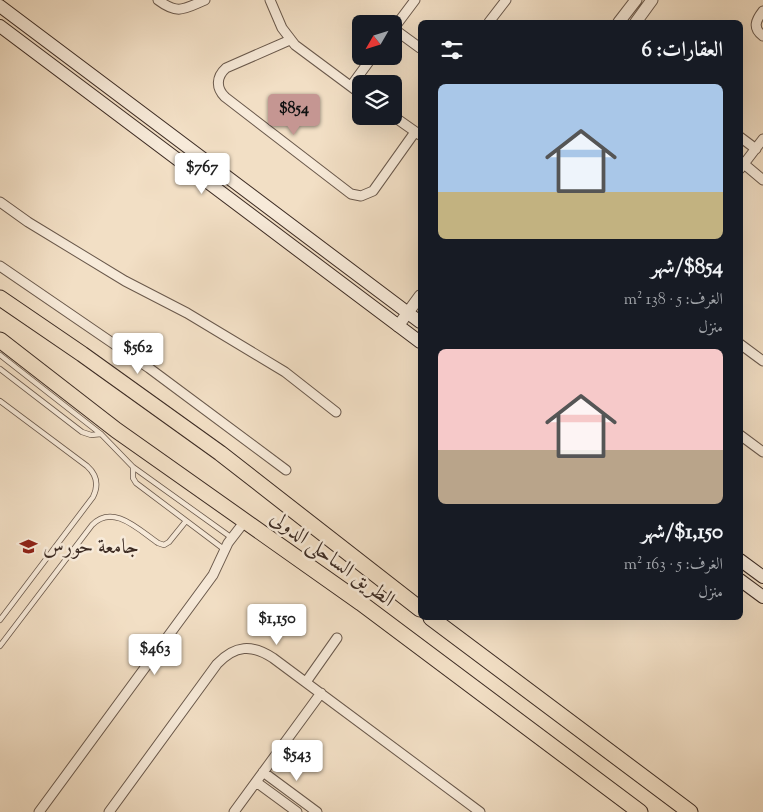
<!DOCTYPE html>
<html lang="ar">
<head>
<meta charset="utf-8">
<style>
	:root { --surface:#171b24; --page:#20242c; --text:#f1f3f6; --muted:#9ea1a6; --accent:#c59692 }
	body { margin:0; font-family:"Sorts Mill Goudy",Amiri,serif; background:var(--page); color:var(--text); direction:rtl; height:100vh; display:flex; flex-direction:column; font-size:19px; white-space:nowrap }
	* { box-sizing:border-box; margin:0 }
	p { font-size:16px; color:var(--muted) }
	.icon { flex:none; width:28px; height:28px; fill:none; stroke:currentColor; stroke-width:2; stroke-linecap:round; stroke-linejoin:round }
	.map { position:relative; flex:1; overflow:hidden; direction:ltr }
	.side { position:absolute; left:418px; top:20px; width:325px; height:600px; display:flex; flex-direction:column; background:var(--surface); border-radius:8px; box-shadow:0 5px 20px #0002; direction:rtl }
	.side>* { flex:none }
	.needle { width:32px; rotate:231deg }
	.tools { position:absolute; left:352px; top:15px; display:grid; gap:10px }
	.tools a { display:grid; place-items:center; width:50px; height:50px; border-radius:8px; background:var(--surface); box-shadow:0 5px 20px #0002; font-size:25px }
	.price { position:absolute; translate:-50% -42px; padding:0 11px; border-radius:5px; background:#fff; color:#222; font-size:16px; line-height:32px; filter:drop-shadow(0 1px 2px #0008) }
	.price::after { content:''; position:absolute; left:50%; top:30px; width:15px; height:11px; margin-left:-8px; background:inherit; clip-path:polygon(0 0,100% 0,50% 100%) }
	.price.active { background:var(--accent); color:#111 }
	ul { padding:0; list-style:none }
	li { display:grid; align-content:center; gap:10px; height:265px; padding:0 20px }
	li span { display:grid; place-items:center; height:155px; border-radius:8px; color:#555 }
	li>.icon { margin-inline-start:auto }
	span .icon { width:90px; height:90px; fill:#fffc; stroke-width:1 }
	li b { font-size:21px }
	h2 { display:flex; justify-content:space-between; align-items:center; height:60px; padding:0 20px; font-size:21px }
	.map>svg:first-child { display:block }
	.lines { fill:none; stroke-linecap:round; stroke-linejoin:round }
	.service-casing { stroke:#6a594c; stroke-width:6 }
	.minor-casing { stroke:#6a594c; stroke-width:11 }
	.tertiary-casing { stroke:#6a594c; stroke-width:13 }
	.secondary-casing { stroke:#3d2c24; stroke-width:14 }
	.trunk-casing { stroke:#3d2c24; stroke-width:17 }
	.service { stroke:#f7ead9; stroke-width:4.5 }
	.minor { stroke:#f7ead9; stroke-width:9 }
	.tertiary { stroke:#f7ead9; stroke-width:11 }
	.secondary { stroke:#f7ead9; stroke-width:12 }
	.trunk { stroke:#f2dfc5; stroke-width:15 }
	.labels { text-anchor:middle; stroke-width:5; stroke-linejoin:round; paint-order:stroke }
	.poi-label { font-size:21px; fill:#3d2c24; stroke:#f7ead9; text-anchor:start }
	.street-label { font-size:21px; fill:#3d2c24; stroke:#f7ead9 }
</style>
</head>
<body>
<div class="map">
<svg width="763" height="812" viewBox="0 0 763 812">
	<rect width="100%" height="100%" fill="#f2dfc5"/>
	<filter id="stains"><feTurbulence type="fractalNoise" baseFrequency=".004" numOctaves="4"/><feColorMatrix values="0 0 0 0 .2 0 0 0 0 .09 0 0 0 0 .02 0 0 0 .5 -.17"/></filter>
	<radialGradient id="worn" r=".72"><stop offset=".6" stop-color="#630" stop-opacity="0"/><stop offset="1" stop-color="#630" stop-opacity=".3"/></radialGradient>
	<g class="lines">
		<defs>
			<path id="service" d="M0 355 101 434 133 467 232 538
				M0 369 82 432 91 435 101 434
				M0 401 87 466C97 475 99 485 93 497L0 620
				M133 467V478L136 483 225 550
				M0 646 92 525C113 503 139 530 158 543L164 545 169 542 186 521"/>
			<path id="minor" d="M158 0C178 15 184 9 205 0
				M270 0 282 28 295 45 361 94
				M763 11C756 20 752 28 763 36
				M489 22 506 0
				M394 28 415 0
				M394 29 420 48
				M290 40 226 68C216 77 216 88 225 97L351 194 361 196 373 191 415 132
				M351 86 373 56
				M393 116 420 135
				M740 137 756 149
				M744 164 763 180
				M740 169 763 139
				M0 202 28 222 125 281 187 313 285 372 336 412
				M0 266 149 368 286 470
				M740 344 763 361
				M740 435 763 452
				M306 682 337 638
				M263 772 317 812
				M256 782 297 812
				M39 812 213 575 228 543 245 521
				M109 812 217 664C235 645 252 644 273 658L480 812
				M234 812 321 693"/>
			<path id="tertiary" d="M619 22 636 0
				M636 22 652 0
				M398 326 420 296"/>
			<path id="secondary" d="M0 6 420 322
				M0 26 420 342
				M740 560 763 577
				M740 580 763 597"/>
			<path id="trunk" d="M0 298 82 354 220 453 420 609
				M0 340 116 430 361 603 640 812
				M431 618 690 812"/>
		</defs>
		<use href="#service" class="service-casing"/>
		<use href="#minor" class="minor-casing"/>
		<use href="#tertiary" class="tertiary-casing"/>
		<use href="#secondary" class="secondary-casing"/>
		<use href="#trunk" class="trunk-casing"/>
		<use href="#service" class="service"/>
		<use href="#minor" class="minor"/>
		<use href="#tertiary" class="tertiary"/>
		<use href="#secondary" class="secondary"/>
		<use href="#trunk" class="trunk"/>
	</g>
	<defs>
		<symbol id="university-bare" viewBox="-9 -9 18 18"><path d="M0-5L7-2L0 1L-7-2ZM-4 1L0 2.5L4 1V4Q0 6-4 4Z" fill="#8f2418" stroke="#f7ead9" stroke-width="2.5" paint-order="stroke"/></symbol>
	</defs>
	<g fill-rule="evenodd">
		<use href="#university-bare" x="16" y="534" width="25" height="25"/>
	</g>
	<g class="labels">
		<g class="poi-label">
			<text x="43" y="553">جامعة حورس</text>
		</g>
		<g class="street-label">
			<text transform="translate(333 558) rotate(36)" y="7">الطريق الساحلى الدولى</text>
		</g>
	</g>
	<rect width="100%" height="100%" filter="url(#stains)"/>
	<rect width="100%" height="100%" fill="url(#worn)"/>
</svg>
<div class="tools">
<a><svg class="needle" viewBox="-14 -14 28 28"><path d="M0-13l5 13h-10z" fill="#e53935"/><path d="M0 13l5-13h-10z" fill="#9ea1a6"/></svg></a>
<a><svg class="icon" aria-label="layers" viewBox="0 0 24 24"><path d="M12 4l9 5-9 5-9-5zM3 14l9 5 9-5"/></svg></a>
</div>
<b class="price active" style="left:294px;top:136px">$854</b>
<b class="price" style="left:202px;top:195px">$767</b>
<b class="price" style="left:138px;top:375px">$562</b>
<b class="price" style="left:277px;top:646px">$1,150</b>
<b class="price" style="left:155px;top:676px">$463</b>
<b class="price" style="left:297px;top:782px">$543</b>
<section class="side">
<h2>العقارات: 6<svg class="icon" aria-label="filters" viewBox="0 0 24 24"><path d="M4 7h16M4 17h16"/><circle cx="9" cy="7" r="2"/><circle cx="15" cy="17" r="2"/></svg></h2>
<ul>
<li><span style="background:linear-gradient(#a9c7e8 70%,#c2b280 0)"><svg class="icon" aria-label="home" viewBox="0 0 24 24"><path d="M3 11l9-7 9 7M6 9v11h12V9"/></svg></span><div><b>$854/شهر</b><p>الغرف: 5 · 138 m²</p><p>منزل</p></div></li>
<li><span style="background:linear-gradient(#f6c9c9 65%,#b9a48a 0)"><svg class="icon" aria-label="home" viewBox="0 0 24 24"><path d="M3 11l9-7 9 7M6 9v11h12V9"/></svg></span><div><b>$1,150/شهر</b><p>الغرف: 5 · 163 m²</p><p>منزل</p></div></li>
</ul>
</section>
</div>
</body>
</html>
